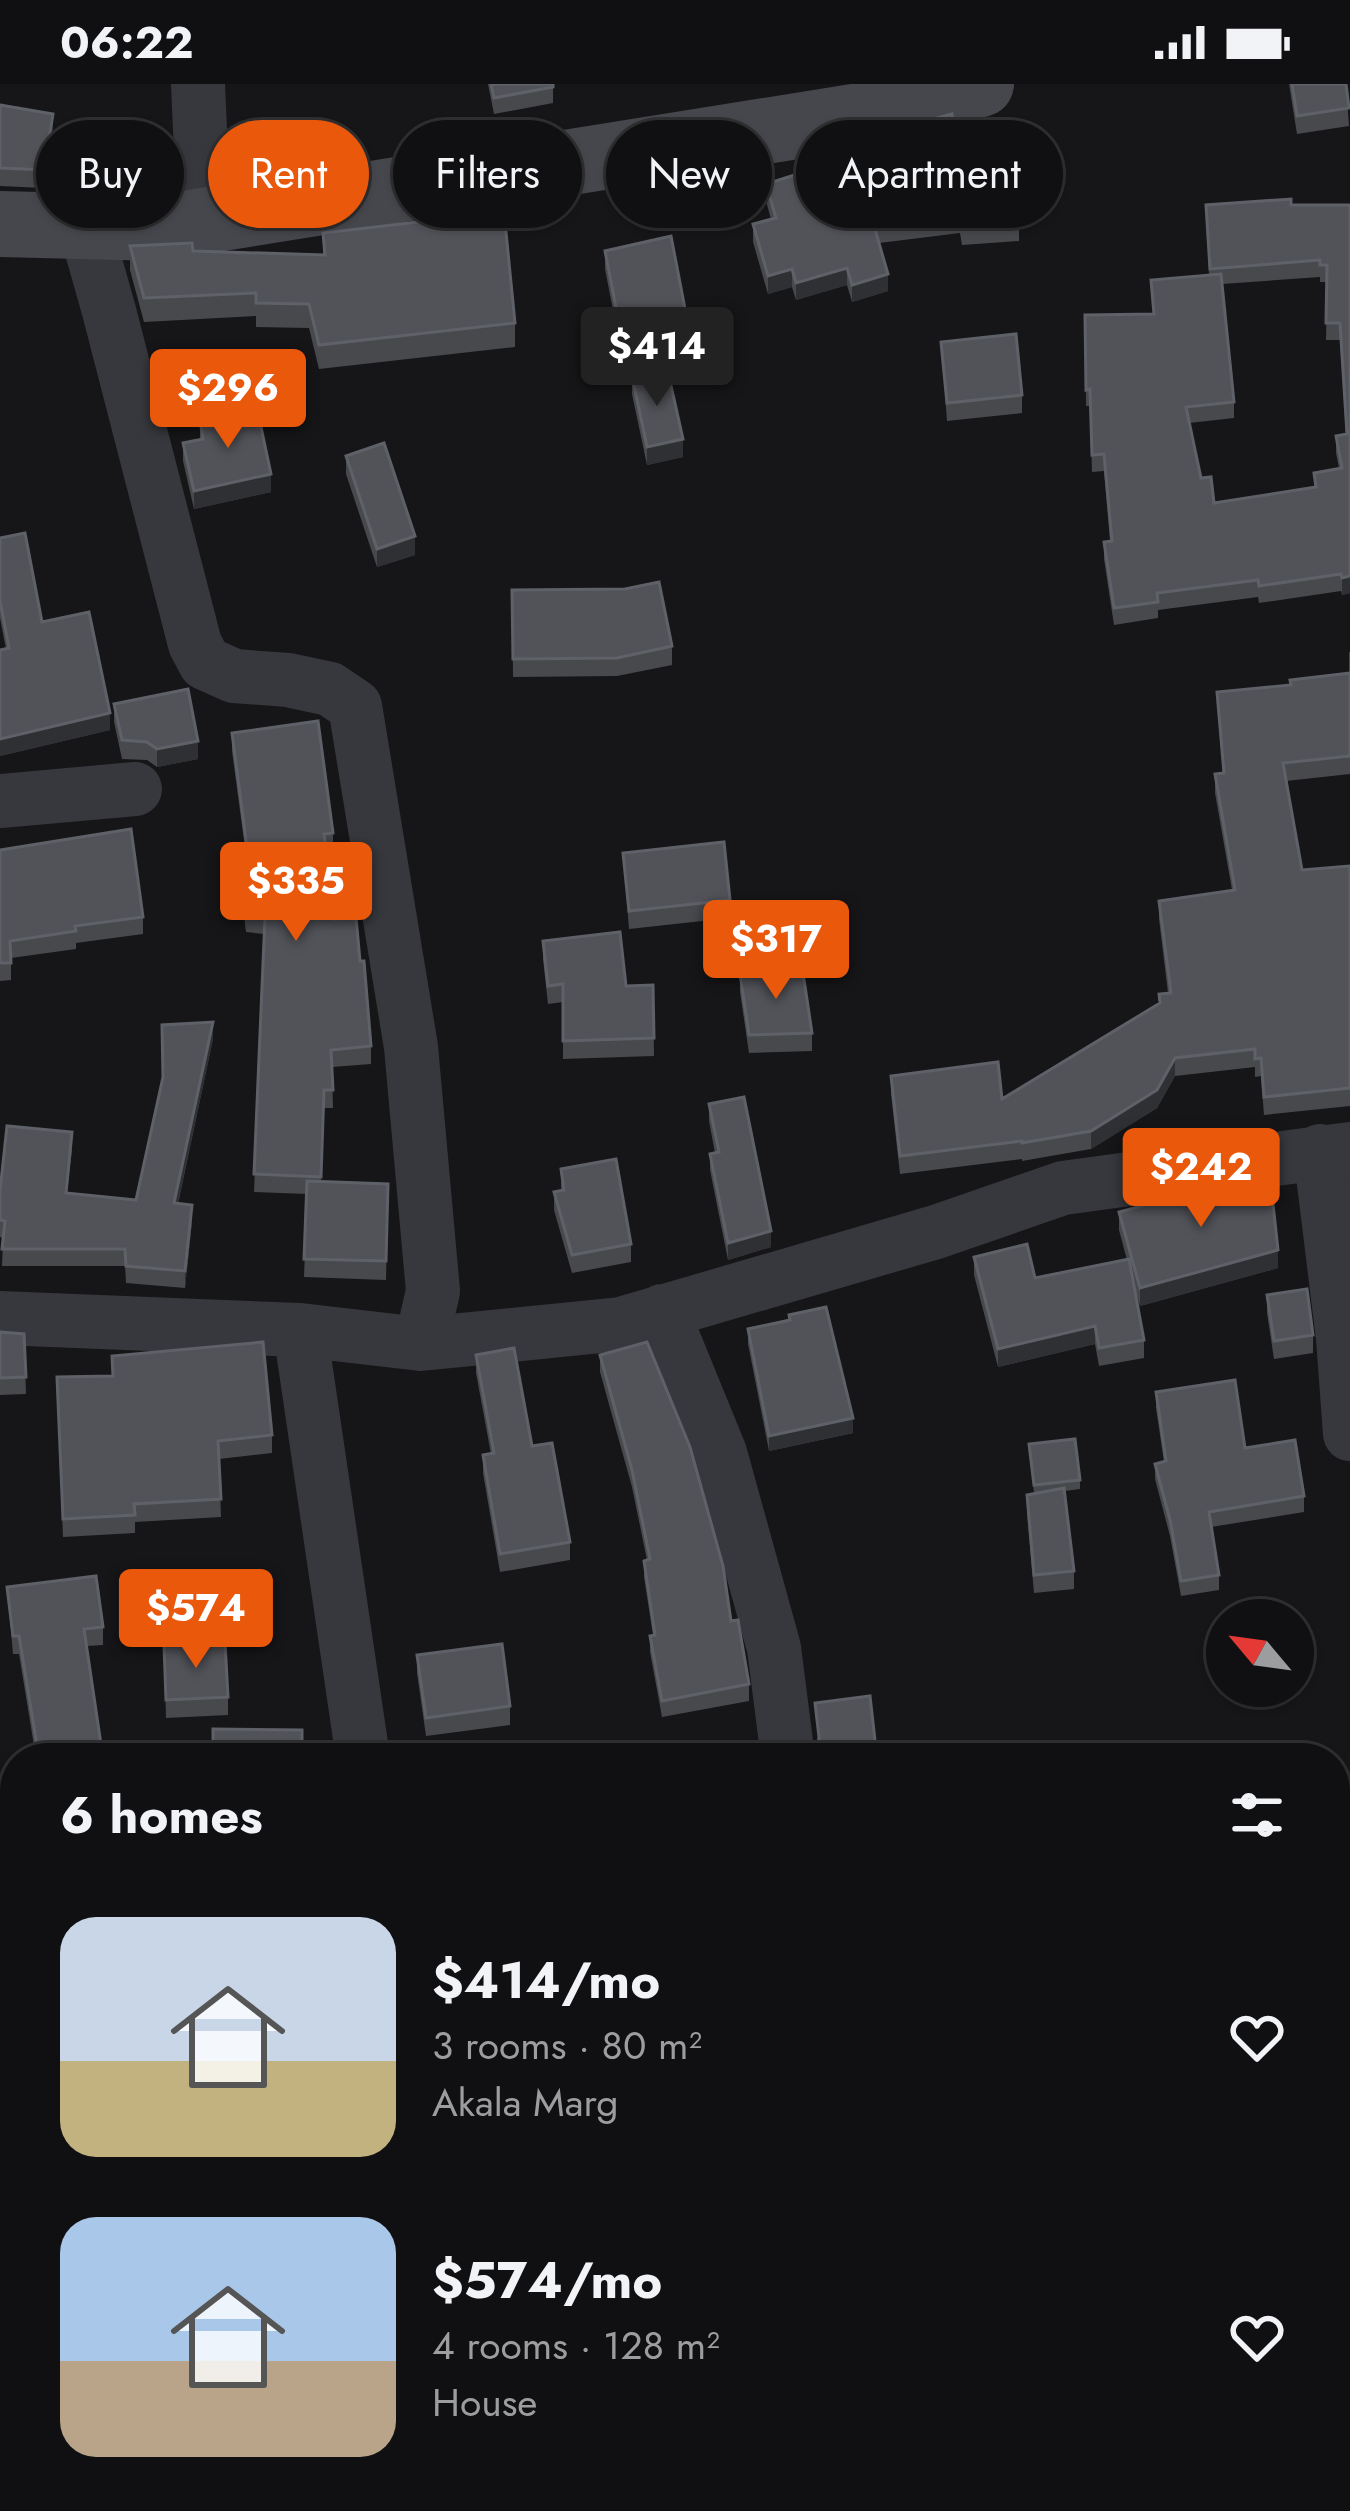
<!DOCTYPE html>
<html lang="en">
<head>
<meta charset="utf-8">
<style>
	:root { --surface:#101012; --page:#19191b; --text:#f1f3f6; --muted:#9c9d9f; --line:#303032; --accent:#ea580c }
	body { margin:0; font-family:Jost,sans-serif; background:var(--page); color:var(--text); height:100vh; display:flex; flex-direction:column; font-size:45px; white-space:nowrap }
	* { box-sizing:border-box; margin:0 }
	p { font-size:39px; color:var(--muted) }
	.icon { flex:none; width:66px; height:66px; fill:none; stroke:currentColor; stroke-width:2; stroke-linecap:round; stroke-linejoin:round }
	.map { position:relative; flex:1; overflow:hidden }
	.sheet { position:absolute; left:0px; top:1659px; width:1350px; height:768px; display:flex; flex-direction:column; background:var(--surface); border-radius:48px 48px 0 0; box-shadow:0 3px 9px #0004,0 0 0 3px var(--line) }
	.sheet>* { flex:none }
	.banner { position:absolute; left:36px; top:36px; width:1278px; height:108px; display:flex; gap:24px }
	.needle { width:78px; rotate:299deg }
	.buttons { position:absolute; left:1206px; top:1515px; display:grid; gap:24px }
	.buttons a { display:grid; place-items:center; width:108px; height:108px; border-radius:50%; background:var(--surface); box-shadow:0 3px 9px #0004,0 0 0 3px var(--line); font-size:60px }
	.price { position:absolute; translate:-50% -102px; padding:0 27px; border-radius:12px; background:var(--accent); color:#fff; font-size:39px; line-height:78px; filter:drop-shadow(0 3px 6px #0008) }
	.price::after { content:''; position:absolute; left:50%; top:72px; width:36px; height:27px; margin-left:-18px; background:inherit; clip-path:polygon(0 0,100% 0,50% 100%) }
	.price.current { background:#222; color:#fff }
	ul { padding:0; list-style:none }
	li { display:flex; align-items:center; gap:36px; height:300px; padding:0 60px }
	li span { display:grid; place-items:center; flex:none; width:336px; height:240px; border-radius:36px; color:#555 }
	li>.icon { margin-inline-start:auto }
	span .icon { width:144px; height:144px; fill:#fffc; stroke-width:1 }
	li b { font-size:51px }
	h2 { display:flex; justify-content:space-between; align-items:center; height:144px; padding:0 60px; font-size:51px }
	.chip { padding:0 42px; border-radius:54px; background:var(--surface); box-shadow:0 3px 9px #0004,0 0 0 3px var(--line); font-size:42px; line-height:108px }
	.chip.current { background:var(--accent); color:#fff }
	.status { display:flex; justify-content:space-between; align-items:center; height:84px; padding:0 60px; background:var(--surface); direction:ltr }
	.status svg { height:33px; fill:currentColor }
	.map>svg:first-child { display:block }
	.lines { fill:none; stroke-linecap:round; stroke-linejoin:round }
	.street { stroke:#37383d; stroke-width:54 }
	.secondary { stroke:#45474d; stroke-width:66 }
	.wall { fill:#47494d; fill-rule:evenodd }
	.shaded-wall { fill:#2f3033 }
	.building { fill:#525359; stroke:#5f6168; stroke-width:3 }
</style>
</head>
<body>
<div class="status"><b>06:22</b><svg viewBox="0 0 49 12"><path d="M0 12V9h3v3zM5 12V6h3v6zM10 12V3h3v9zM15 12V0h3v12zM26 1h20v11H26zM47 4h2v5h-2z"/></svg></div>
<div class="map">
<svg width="1350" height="2427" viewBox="0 0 1350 2427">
	<rect width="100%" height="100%" fill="#161618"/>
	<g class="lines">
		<path class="street" d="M198 0 204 136
			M85 142 109 227 195 560 205 579 234 592 288 596 330 605 355 622 411 963 433 1207 421 1260
			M0 717 135 705
			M1320 1067 1343 1254 1350 1350
			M662 1227 720 1369 774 1564 788 1674
			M0 1234 300 1246 421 1260 621 1240 936 1148 1063 1104 1350 1065
			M300 1246 363 1674
			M0 1727 15 1726
			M1335 2069 1350 2066
			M0 2090 11 2164 15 2168
			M1335 2358 1350 2354
			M374 2412 381 2427
			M1315 2412 1317 2427
			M1034 2427 1102 2412"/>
		<path class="secondary" d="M0 140 159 144 872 30 981 0"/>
	</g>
	<path class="wall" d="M488 0H553V19L494 30Z
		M1289 0H1346L1349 42 1297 50Z
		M0 21 53 48 44 104 0 102Z
		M954 47 1019 140V157L962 161 960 149 879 159 888 207 852 218 847 201 796 216 792 203 768 210 753 158V140L771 135 766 117V100L817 84V65Z
		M1206 121H1350V509L1342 511 1341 507 1259 519 1258 513 1158 526V534L1114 541 1104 475V458L1110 457 1104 387 1092 388 1090 322H1086L1085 231 1153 230 1151 196 1209 191ZM1320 193V198H1327L1326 256H1340L1346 350 1336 352V369L1339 384 1314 389V404L1214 419 1201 394 1189 339 1234 334V318L1222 200Z
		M323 149 515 239V263L319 285 309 244 256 243V232L144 238 130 186V162L193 167 323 171Z
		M605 167 686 248 621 267 605 185Z
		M941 258 1022 311V329L947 337Z
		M632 292 683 373 647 381 632 310Z
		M200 336 271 408 194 425 183 377V359L200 356Z
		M346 372 415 471 377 483 346 390Z
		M0 454 42 538 110 646 0 672V566L6 565 0 534Z
		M512 506 672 562V581L617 592 513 593Z
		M1349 568H1350V690L1286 697 1302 786 1350 782V1022L1264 1031 1261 992 1255 993V983L1175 992 1157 1024 1091 1065 1022 1077V1075L900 1090 891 1010V992L1002 1015 1159 920V910L1168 909 1159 835V817L1232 806 1215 709V690L1223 689 1217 608 1290 601 1349 589Z
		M114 620 198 675 157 683 147 676 122 675 114 638Z
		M232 649 333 749V767L326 768 334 835 360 877 371 962V980L332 983 333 1024H324L321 1098 388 1100 386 1196 304 1193 307 1110 254 1108 264 850 246 848 238 783V765L245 764 232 667Z
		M0 766 143 833V850L76 859V865L11 874V896L0 897Z
		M623 769 730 816V834L629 845Z
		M543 857 626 902 653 901 654 972 563 975V918L548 920 543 875Z
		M740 890 812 949V967L749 969 740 908Z
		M213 955 178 1120 192 1138 185 1204 126 1199 125 1182H2L3 1154 0 1153V1107L72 1065 67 1109 136 1116Z
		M709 1020 771 1163 728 1176 710 1086V1070L715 1069 709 1037Z
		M561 1085 631 1160V1178L572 1189 554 1126V1108L561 1107Z
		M1119 1128 1278 1184 1140 1222 1133 1197 1144 1256V1274L1099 1282 1095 1260 998 1283 974 1191V1173L1035 1194 1127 1176 1119 1146Z
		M1267 1211 1313 1251V1269L1274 1275 1267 1229Z
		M789 1236 853 1349 769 1367 748 1260V1245Z
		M0 1248 24 1250 26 1310 0 1311Z
		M476 1271 532 1362 570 1458V1476L500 1488 483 1389V1371L491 1370 476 1289Z
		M600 1271 731 1537 749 1600V1617L662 1633 650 1568V1552L653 1551 644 1493V1477L647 1476 632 1403 600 1288Z
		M1156 1308 1245 1364 1304 1412V1428L1211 1443 1219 1491V1506L1181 1512 1170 1452 1155 1395V1380L1164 1378 1156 1324Z
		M57 1311 272 1351V1369L219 1375 221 1433 135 1438V1449L63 1453Z
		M1029 1360 1080 1396V1405L1065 1407 1074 1487V1505L1034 1509 1027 1429V1411L1034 1409Z
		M7 1503 103 1543V1561L87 1562 103 1674H36L19 1570H13Z
		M164 1561 228 1613V1631L166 1634Z
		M417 1571 510 1622V1641L426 1652 417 1589Z
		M15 1875V2064L10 2060 0 2059V2033L13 2032 11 2006 12 1988 4 1876Z
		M173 2412 349 2427H173Z
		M744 2412H808L811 2427H748Z"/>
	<path class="shaded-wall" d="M53 30V48L44 104V86Z
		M847 184V201L796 216V199Z
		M792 185V203L768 210V192Z
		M888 190V207L852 218V201Z
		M686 230V248L621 267V249Z
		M683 355V373L647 381V363Z
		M271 390V408L194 425V407Z
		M415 452V471L377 483V465Z
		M1350 492V509L1342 511V494Z
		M110 629V646L0 672V655Z
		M198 657V675L157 683V665Z
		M213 938V955L174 1137V1119Z
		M1175 974V992L1157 1024 1091 1065V1047Z
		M192 1121V1138L185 1204V1187Z
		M771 1147V1163L728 1176V1159Z
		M1278 1166V1184L1140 1222V1204Z
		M1095 1242V1260L998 1283V1265Z
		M853 1334V1349L769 1367V1352Z
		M1350 2195V2212L1337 2215V2198Z
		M1350 2285V2303L1335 2307V2289Z
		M349 2414V2427H328Z"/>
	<path class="building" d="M491 0H553V3L494 14Z
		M1292 0H1346L1349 24 1297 32Z
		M0 21 53 30 44 86 0 84Z
		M952 30 954 47 1014 44 1019 140 962 143 960 132 874 142 888 190 852 201 847 184 796 199 792 185 768 192 753 140 776 134 766 100 820 83 817 65 901 50V44Z
		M1291 115V121H1350V492L1342 494 1341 490 1259 502 1258 496 1157 509 1158 518 1114 524 1104 458 1112 457 1104 370 1092 371 1090 305 1086 306 1085 231 1154 230 1151 196 1221 190 1234 318 1186 323 1201 394 1211 393 1214 419 1316 403 1314 389 1342 384 1336 352 1347 350 1340 239H1326L1327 181H1320V176L1210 185 1206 121Z
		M504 128 515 239 319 261 309 220 256 219V209L144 214 130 162 192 159 193 167 325 171 323 149Z
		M671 152 686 230 621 249 605 167Z
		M1016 250 1022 311 947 319 941 258Z
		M668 288 683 355 647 363 632 292Z
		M257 324 271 390 194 407 183 359 203 355 200 336Z
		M384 359 415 452 377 465 346 372Z
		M25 449 42 538 89 528 110 629 0 655V566L9 564 0 517V454Z
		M659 498 672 562 617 574 513 575 512 506 625 505Z
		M1350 589V672L1283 679 1302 786 1350 782V1004L1264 1013 1261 974 1255 975V965L1175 974 1157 1006 1091 1047 1022 1059V1057L900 1072 891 992 998 978 1002 1015 1160 919 1159 910 1171 909 1159 817 1235 806 1215 690 1224 689 1217 608 1291 601 1290 596Z
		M188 605 198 657 157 665 147 658 122 656 114 620Z
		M318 637 333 749 324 750 334 835 356 833 360 877H364L371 962 331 966 333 1006H324L321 1093 254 1090 265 833 246 830 238 765 247 764 232 649Z
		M131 745 143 833 75 842 76 847 10 857 11 879H0V766Z
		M724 758 730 816 629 827 623 769Z
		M620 848 626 902 653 901 654 954 563 957V900L548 902 543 857Z
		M802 882 812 949 749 951 740 890Z
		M213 938 174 1119 192 1121 185 1187 126 1182 125 1165H2L5 1137 0 1136V1107L7 1042 72 1048 66 1109 136 1116 163 993 162 941Z
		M744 1013 771 1147 728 1159 710 1070 719 1068 709 1020Z
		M616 1075 631 1160 572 1171 554 1108 564 1106 561 1085Z
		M1270 1092 1278 1166 1140 1204 1119 1128 1235 1097Z
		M307 1097 388 1100 386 1177 304 1175Z
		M1027 1160 1035 1194 1129 1175 1144 1256 1099 1264 1095 1242 998 1265 974 1173Z
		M1307 1205 1313 1251 1274 1257 1267 1211Z
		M826 1223 853 1334 769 1352 748 1245 790 1236 789 1231Z
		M0 1248 24 1250 26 1293 0 1294Z
		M263 1258 272 1351 218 1357 221 1415 134 1420 135 1431 63 1435 57 1293 113 1292 112 1272Z
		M647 1258 690 1363 723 1482 731 1537 738 1536 749 1600 662 1617 650 1552 655 1551 644 1477 650 1475 632 1386 600 1271Z
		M514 1264 532 1362 552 1359 570 1458 500 1470 483 1371 494 1369 476 1271Z
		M1235 1296 1245 1364 1295 1356 1304 1412 1209 1428 1219 1491 1181 1497 1170 1436 1155 1380 1166 1377 1156 1308Z
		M1075 1355 1080 1396 1034 1401 1029 1360Z
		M1064 1404 1074 1487 1034 1491 1027 1411Z
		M96 1492 103 1543 84 1545 103 1674H39L19 1552H13L7 1503Z
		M225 1558 228 1613 166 1616 164 1561Z
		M502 1560 510 1622 426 1634 417 1571Z
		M870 1612 877 1674H813L817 1668 819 1653 815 1619Z
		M213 1645 302 1646V1674H213Z
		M15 1875V2046L10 2042 0 2041V2033L14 2032 11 1988 14 1987 4 1876Z
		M1350 2097V2195L1337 2198 1335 2190V2101Z
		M1342 2198 1350 2226V2285L1335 2289V2200Z
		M173 2412H348L349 2414 328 2427H181Z
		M749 2412H808L811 2423 798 2427H753Z
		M1247 2412H1286L1292 2427H1173V2425L1247 2417Z"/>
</svg>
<div class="buttons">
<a><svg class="needle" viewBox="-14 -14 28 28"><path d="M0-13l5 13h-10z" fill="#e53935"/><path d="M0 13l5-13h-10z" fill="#9c9d9f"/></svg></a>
</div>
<b class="price current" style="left:657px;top:325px">$414</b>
<b class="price" style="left:228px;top:367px">$296</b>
<b class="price" style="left:296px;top:860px">$335</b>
<b class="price" style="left:776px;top:918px">$317</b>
<b class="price" style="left:1201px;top:1146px">$242</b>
<b class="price" style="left:196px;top:1587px">$574</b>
<div class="banner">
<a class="chip">Buy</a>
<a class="chip current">Rent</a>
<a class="chip">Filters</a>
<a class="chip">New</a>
<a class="chip">Apartment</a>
</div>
<section class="sheet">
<h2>6 homes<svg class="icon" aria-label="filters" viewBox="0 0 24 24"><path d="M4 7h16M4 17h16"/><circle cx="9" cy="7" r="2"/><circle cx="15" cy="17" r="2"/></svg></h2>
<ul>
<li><span style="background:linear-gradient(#c9d6e8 60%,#c2b280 0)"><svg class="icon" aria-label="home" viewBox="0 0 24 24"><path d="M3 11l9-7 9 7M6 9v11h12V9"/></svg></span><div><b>$414/mo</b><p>3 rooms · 80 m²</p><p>Akala Marg</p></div><svg class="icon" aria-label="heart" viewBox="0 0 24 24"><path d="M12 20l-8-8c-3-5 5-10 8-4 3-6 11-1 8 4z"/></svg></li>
<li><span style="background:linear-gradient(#a9c7e8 60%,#b9a48a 0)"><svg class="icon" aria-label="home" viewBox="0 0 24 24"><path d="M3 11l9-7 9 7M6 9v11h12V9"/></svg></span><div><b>$574/mo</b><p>4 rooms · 128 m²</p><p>House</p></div><svg class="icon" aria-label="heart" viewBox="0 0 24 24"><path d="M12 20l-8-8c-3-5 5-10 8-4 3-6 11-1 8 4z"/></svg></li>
</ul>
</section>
</div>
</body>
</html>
